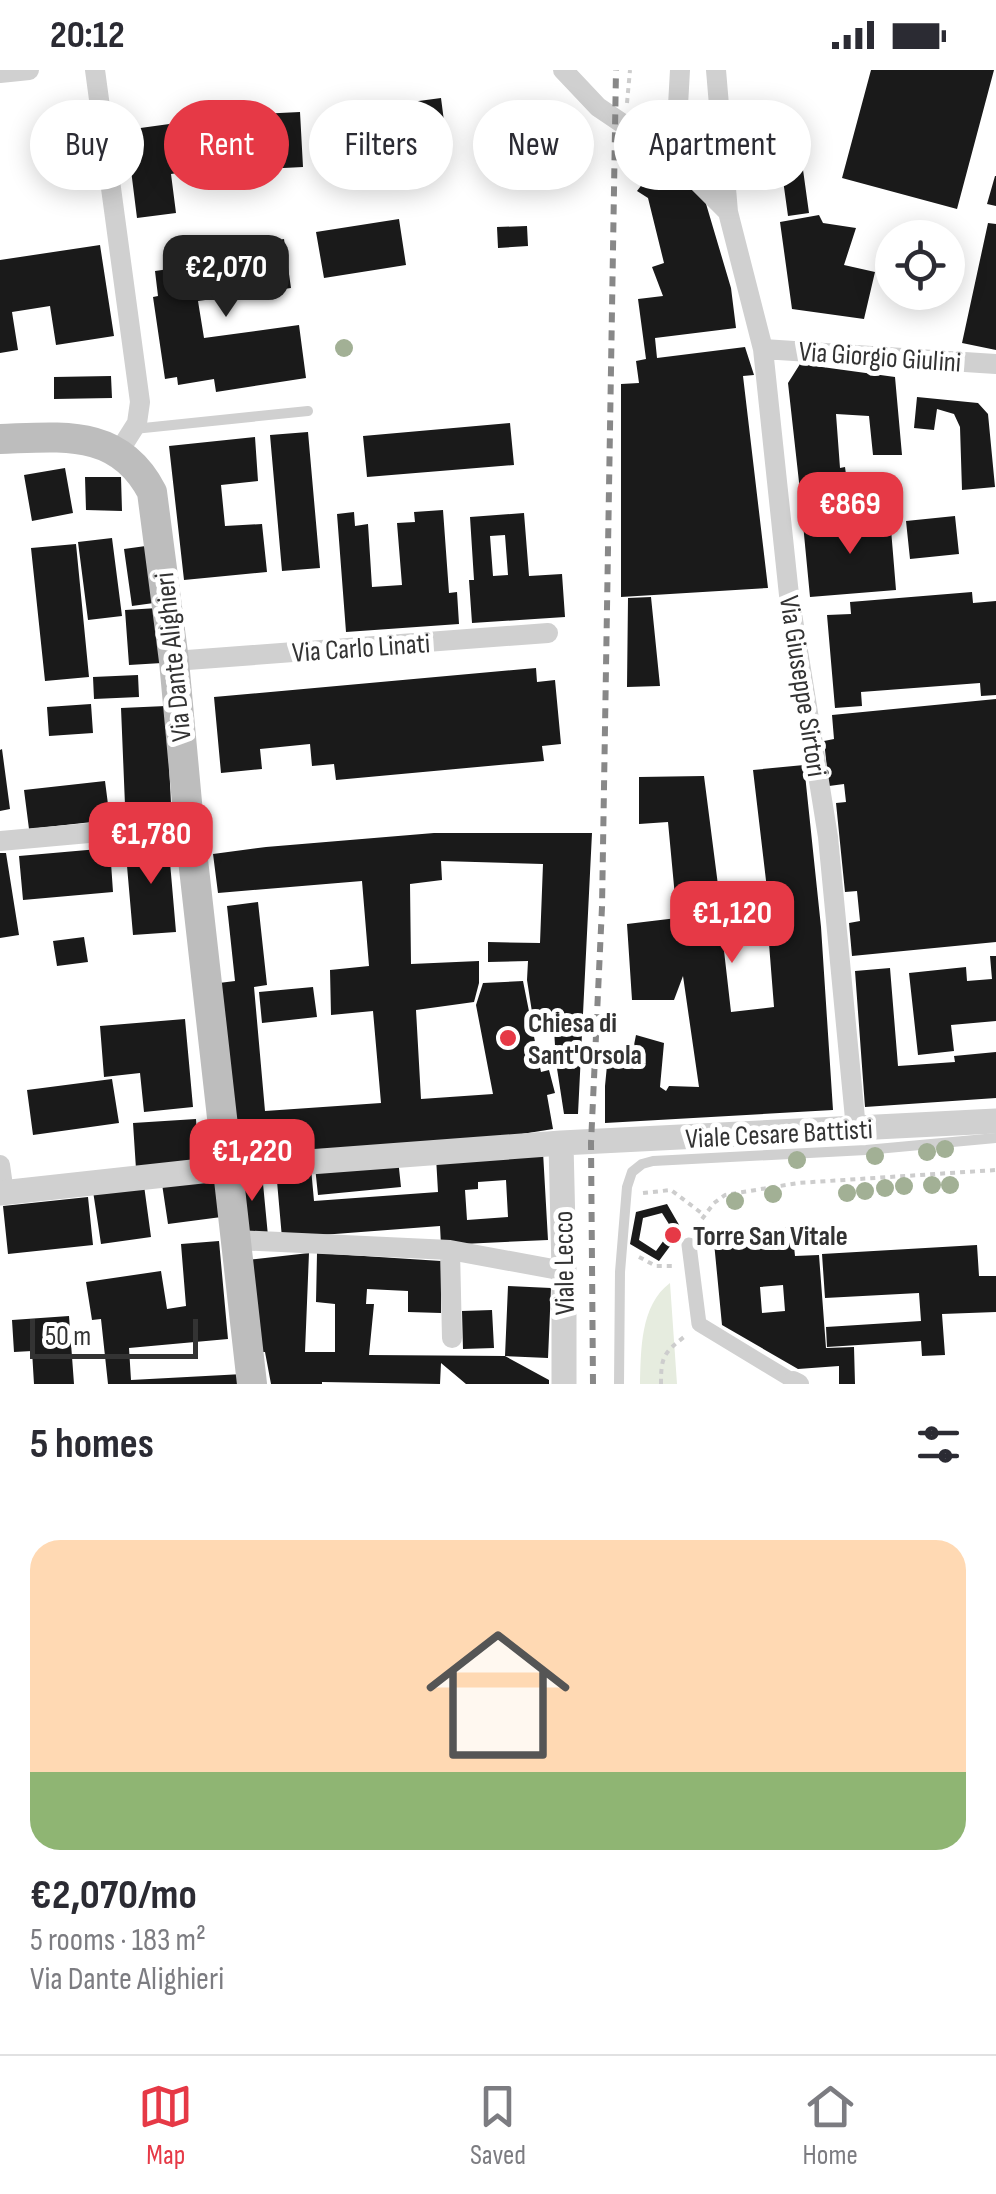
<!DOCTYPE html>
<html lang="en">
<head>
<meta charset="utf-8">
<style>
	:root { --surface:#fff; --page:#f2f2f3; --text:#2b2b33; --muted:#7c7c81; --line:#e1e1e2; --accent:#e63946 }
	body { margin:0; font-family:"Sofia Sans Condensed",sans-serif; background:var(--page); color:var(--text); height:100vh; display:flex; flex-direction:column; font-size:38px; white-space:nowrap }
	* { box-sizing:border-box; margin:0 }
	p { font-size:32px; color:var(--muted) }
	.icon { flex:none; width:55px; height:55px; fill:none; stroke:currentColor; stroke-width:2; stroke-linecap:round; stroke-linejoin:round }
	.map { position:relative; height:1314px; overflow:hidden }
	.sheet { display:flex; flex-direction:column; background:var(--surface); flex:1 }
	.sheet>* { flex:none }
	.guide { position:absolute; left:30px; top:30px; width:938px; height:90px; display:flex; gap:20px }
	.controls { position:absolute; left:875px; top:150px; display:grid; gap:20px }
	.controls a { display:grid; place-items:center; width:90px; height:90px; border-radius:50%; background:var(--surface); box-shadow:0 5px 25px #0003; font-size:50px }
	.scale { position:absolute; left:30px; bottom:25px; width:168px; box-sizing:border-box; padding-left:10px; border:5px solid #333; border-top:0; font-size:28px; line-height:35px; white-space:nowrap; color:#333; -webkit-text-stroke:8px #fff; paint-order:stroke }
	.price { position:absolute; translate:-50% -85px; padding:0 22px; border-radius:20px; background:var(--accent); color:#fff; font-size:32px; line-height:65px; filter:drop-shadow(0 2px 5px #0008) }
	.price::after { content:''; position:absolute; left:50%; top:60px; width:30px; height:22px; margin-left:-15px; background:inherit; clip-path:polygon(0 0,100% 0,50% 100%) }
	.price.current { background:#222; color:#fff }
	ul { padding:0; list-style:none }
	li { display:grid; align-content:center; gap:20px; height:530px; padding:0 30px }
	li+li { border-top:2px solid var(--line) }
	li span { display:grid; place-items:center; height:310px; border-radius:30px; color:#555 }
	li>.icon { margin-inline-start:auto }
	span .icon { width:180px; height:180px; fill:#fffc; stroke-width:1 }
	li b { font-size:42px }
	h2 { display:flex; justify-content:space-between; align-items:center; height:120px; padding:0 30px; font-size:42px }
	.pill { padding:0 35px; border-radius:45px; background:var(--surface); box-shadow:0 5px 25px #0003; font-size:35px; line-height:90px }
	.pill.current { background:var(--accent); color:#fff }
	.status { display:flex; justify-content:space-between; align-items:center; height:70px; padding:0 50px; background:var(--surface); direction:ltr }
	.status svg { height:28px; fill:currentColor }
	.tabs { display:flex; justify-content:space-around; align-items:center; height:140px; border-top:2px solid var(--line); background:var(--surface); font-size:28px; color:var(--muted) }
	.tabs a { display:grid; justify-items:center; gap:5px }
	.tabs .current { color:var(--accent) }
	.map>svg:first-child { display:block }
	.green { fill:#e6ecdf }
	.building { fill:#1a1a1a; fill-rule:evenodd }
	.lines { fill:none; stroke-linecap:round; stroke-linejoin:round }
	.path { stroke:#cdcdcd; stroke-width:4; stroke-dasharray:5 5; stroke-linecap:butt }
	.service { stroke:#d0d0d0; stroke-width:10 }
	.pedestrian { stroke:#d0d0d0; stroke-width:15 }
	.minor { stroke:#d0d0d0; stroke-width:20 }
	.tertiary { stroke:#d0d0d0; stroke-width:25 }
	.secondary { stroke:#bdbdbd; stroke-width:30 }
	.rail { stroke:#888; stroke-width:6; stroke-dasharray:10 8; stroke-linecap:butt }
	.tree { fill:#a2b095 }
	.poi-dot { fill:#e63946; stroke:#fff; stroke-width:4 }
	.labels { text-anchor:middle; stroke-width:10; stroke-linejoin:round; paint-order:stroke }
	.street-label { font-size:28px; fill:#333; stroke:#fff }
	.poi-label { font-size:28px; font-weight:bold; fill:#333; stroke:#fff; text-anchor:start }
</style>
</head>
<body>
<div class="status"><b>20:12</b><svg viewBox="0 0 49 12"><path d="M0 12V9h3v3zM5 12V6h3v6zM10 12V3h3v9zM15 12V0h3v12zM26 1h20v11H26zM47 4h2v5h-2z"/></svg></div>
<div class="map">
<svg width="996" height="1314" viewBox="0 0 996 1314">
	<rect width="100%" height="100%" fill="#fff"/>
	<path class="green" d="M670 1213 677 1314H640C641 1281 640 1235 670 1213Z"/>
	<path class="building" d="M871 0H994L957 139 842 108Z
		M441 28 448 82 381 90 374 37Z
		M300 42 303 97 224 101 221 46Z
		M191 51 198 100 171 104 176 143 137 148 126 60Z
		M800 78 809 143 788 146 779 81Z
		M660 91 704 127 731 218 736 258 655 268 657 288 745 277 754 305 743 306 768 518 621 527V314L639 313 636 291 646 289 638 229 663 226 652 197 664 193 648 128 637 121Z
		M995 106H996V136L987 134Z
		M819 145 823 153 856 158 844 195 875 202 864 249 792 239 780 152Z
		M399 149 406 195 324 208 316 162Z
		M988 153 996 154V280L962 273Z
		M527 156 528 176 498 178 497 157Z
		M284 169 291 218 198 231 204 268 299 255 306 308 216 322 214 309 178 315 177 307 165 309 153 227 158 226 155 201 197 195 195 183Z
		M100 175 114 266 56 275 50 236 12 242 18 280 0 283V190Z
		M800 294 895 307 902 385H873L869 346 836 344 840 398 845 397 850 434 802 439 788 313Z
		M111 306 112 328 54 329V307Z
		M917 327 978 333 988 344 995 417 962 420 960 357 954 344 937 339 934 360 914 358Z
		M510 353 514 395 367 407 363 366Z
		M308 362 320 498 282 501 270 365Z
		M255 367 258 411 221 415 225 456 262 454 267 502 184 510 169 376Z
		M65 398 73 443 32 451 24 405Z
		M85 407H121L122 441 86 440Z
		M443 440 449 523 457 522 459 554 346 562 337 444 354 442 355 456 368 454 372 517 402 515 397 453 415 452 414 442Z
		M524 443 529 506 562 504 565 547 472 553 469 510H474L470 447ZM505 465 508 505 493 506 490 466Z
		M955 446 959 484 910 489 906 451Z
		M890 447 896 520 810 527 803 454Z
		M112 468 122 546 88 550 78 472Z
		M76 474 89 607 45 611 31 478Z
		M153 475 161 532 132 536 124 479Z
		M972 522 973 533 996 531V625L981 626 980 613 861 622 862 636 835 638 827 545 851 544 850 532Z
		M651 527 660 616 627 617 628 528Z
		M158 538 162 593 129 595 125 540Z
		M536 598 537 612 555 610 561 674 542 676 544 691 336 710 334 694 312 696 310 674 260 679 262 699 221 703 214 627Z
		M138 605 139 627 94 629 93 607Z
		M996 629V872L852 886 849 853 860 851 857 821 845 822 836 733 846 732 844 714 829 716 824 671 834 669 832 645Z
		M91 634 93 663 49 666 47 637Z
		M166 636 171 733 125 735 121 638Z
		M2 679 10 739 0 741V680Z
		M804 695 821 857 833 1040 605 1053V1016L608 985 631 990 636 965 664 973 660 1017 666 1021 669 1016 699 1017 683 906 674 930H632L627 854 677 848 668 752 639 754V707L704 706 719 823 767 819 753 700ZM768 861 774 937 731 942 722 863Z
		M105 711 110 750 29 759 24 720Z
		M434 763H592L578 1044H564L556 992 553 942H532L527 910 528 891 488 892V872L540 873 543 794 441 791 442 810 410 814 411 894 479 891V913L474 932 416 940 421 1029 493 1024 476 935 483 913 523 911 541 1002 549 1000 555 1023 547 1025 553 1059 504 1067 238 1088 219 913 235 911 227 836 258 832 267 915 254 917 265 1041 381 1033 373 941 331 945 330 900 369 896 362 811 218 823 213 784 266 777Z
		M168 769 176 862 133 865 125 773Z
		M110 778 113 822 23 830 19 786Z
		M0 783H6L19 865 0 868Z
		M84 867 88 892 57 896 53 871Z
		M990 886H996V951L951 955 954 981 918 985 909 903 966 897 967 911 992 909Z
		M890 898 898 996 955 992 954 986 996 982V1028L865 1037 855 901Z
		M313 917 317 947 262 953 259 922Z
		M185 949 193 1037 144 1042 140 1003 104 1007 100 956Z
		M112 1009 119 1053 33 1065 27 1020Z
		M196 1049 199 1094 136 1099 133 1053Z
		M543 1082 548 1170 441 1175 440 1156 282 1168 276 1100 311 1098 314 1131 438 1122 436 1087ZM506 1110 508 1147 467 1150 465 1120 478 1119V1112Z
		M398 1089 401 1117 318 1125 315 1097Z
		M262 1103 268 1166 242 1163 234 1105Z
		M223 1105 229 1146 168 1154 162 1114Z
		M143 1108 151 1167 101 1174 93 1121Z
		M88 1127 93 1175 8 1184 3 1136Z
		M667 1134 682 1160 659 1191 630 1174 636 1142ZM662 1143 672 1159 656 1181 639 1170 643 1148Z
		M792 1157 795 1186 819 1185 826 1278 854 1277 855 1314H839V1296L798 1299 722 1255 713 1162ZM783 1215 785 1241 762 1243 760 1217Z
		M219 1171 228 1269 129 1278 131 1310 243 1304 244 1314H108L101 1249 92 1250 86 1212 161 1201 167 1239 186 1236 181 1174Z
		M977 1175 979 1206H996V1242L942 1244 945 1285 922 1286 921 1271 827 1277 826 1257 921 1251 919 1223 825 1228 822 1184Z
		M309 1183 305 1282H335V1234L316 1232 317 1183 441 1191V1243L408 1242V1221L367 1219 366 1234H374L369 1285 505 1286 549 1310V1314H466L441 1293 440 1314 322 1312V1314H271L265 1282H255L247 1190Z
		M508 1216 551 1218 548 1288 505 1286Z
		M492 1240 494 1278 463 1279 462 1241Z
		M69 1246 74 1314H34L32 1281 14 1282 12 1250Z"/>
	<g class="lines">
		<path class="path" d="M627 33 630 0
			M643 1123 671 1120 704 1145
			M696 1157 714 1133 725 1125 798 1113 996 1100
			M639 1187 656 1196H672
			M661 1314C661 1288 663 1283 684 1267"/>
		<path class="service" d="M134 359 308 341
			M619 1314 620 1202 627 1117 632 1102 642 1094 653 1091 866 1080 996 1068"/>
		<path class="pedestrian" d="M689 1175 699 1254 793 1311"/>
		<path class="minor" d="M95 0 140 332 137 353 118 383
			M563 0 598 37 675 89 728 142 763 279 789 525 828 767 856 1059
			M716 0 728 142
			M0 3 29 0
			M675 89 680 0
			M763 279 996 294
			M174 591 548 563
			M0 771 189 754
			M0 1095 4 1123
			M237 1170 450 1180 564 1201
			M450 1180 452 1268
			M793 1311 799 1314"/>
		<path class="tertiary" d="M561 1073 564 1201V1314
			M0 1123 229 1098 561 1073 996 1051"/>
		<path class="secondary" d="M0 369C62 367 119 358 152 422L174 591 189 754 252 1314"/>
		<path class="rail" d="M593 1314 591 1073 602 837 616 0"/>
	</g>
	<g class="tree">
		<circle cx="344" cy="278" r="9"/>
		<circle cx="945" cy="1079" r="9"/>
		<circle cx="927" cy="1082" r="9"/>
		<circle cx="875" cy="1086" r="9"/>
		<circle cx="797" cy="1090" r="9"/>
		<circle cx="932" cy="1115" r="9"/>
		<circle cx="950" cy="1115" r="9"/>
		<circle cx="904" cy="1116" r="9"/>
		<circle cx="885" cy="1118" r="9"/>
		<circle cx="865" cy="1121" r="9"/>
		<circle cx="847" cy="1123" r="9"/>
		<circle cx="773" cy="1124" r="9"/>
		<circle cx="735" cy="1131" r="9"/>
	</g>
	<g class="poi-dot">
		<circle cx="508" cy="968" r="10"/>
		<circle cx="673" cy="1165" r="10"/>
	</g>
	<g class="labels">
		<g class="street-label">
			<text transform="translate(880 286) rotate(4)" y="10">Via Giorgio Giulini</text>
			<text transform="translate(361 577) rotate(-4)" y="10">Via Carlo Linati</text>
			<text transform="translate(172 587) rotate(-96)" y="10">Via Dante Alighieri</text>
			<text transform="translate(804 616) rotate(81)" y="10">Via Giuseppe Sirtori</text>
			<text transform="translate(779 1063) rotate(-3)" y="10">Viale Cesare Battisti</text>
			<text transform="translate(563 1193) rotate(-91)" y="10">Viale Lecco</text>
		</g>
		<g class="poi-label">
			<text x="528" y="962">Chiesa di<tspan x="528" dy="32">Sant'Orsola</tspan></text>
			<text x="693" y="1175">Torre San Vitale</text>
		</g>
	</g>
</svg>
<div class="controls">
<a><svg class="icon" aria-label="locate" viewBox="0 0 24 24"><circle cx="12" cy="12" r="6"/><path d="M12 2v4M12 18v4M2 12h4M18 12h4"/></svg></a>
</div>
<div class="scale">50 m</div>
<b class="price current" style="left:226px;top:250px">€2,070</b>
<b class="price" style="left:850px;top:487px">€869</b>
<b class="price" style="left:151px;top:817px">€1,780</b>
<b class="price" style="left:732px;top:896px">€1,120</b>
<b class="price" style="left:252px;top:1134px">€1,220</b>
<div class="guide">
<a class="pill">Buy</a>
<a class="pill current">Rent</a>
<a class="pill">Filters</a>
<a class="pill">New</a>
<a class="pill">Apartment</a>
</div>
</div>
<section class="sheet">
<h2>5 homes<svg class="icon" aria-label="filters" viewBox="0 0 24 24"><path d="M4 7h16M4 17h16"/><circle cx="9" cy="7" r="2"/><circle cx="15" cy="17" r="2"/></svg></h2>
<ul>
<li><span style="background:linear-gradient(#ffd9b3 75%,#8fb573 0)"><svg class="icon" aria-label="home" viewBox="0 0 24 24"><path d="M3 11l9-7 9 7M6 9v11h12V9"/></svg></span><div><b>€2,070/mo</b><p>5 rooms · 183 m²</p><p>Via Dante Alighieri</p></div></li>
</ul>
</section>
<nav class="tabs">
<a class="current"><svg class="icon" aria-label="map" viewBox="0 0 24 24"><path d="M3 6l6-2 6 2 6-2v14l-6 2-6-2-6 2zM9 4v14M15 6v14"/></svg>Map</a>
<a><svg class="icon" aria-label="saved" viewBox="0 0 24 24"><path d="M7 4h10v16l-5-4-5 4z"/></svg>Saved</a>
<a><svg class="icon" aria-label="home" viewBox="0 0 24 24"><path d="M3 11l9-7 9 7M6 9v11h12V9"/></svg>Home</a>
</nav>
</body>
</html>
